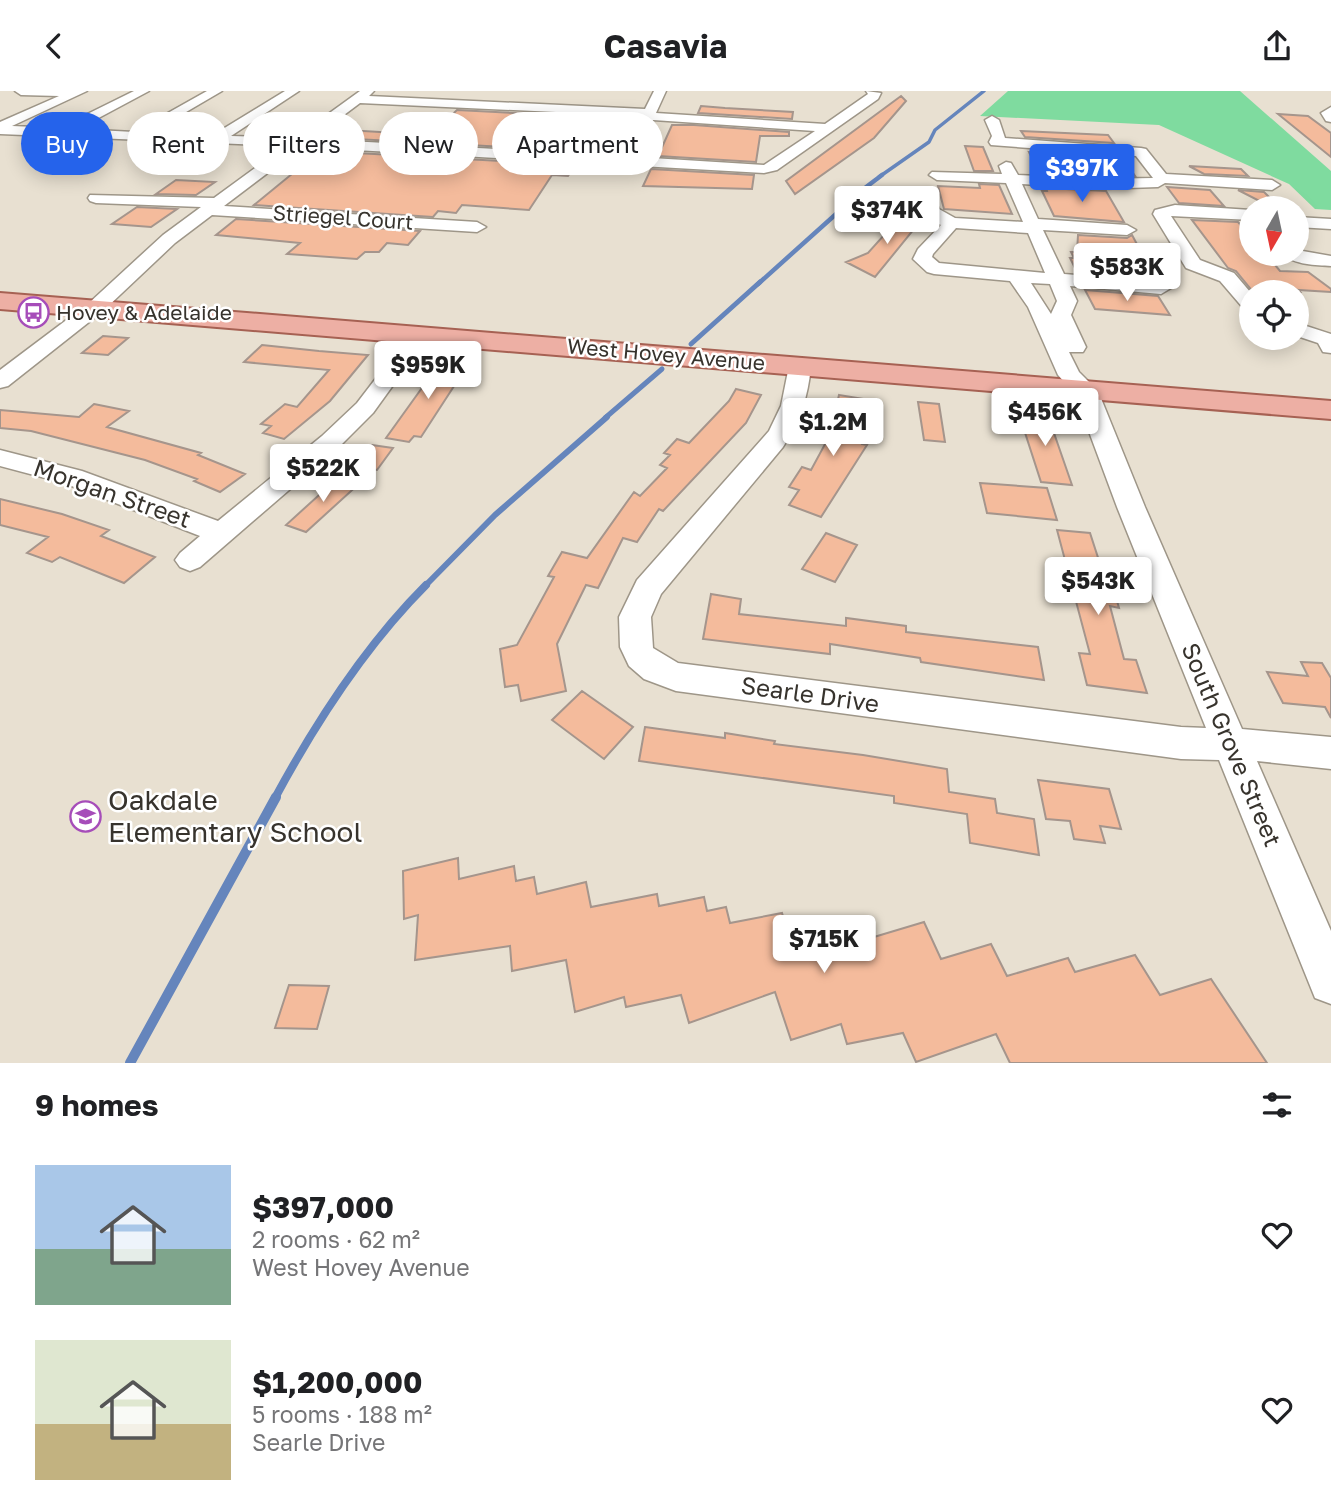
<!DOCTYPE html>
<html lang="en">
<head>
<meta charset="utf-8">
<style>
	:root { --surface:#fff; --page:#f6f6f6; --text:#202124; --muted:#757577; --accent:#2563eb }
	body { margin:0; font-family:"Golos Text",sans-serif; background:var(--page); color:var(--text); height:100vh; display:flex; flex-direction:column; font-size:26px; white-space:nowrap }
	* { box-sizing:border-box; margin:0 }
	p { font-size:23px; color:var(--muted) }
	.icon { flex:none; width:38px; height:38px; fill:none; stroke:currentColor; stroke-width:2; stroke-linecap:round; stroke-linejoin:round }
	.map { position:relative; height:972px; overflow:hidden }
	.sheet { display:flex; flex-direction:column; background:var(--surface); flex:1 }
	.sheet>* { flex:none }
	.top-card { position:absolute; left:21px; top:21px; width:700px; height:63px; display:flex; gap:14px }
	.needle { width:46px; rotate:189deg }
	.tools { position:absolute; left:1239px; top:105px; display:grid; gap:14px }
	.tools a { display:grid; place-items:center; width:70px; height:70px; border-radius:50%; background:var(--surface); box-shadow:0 4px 18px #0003; font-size:35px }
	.price { position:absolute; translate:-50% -60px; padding:0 16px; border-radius:7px; background:#fff; color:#222; font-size:23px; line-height:46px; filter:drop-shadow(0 2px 4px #0008) }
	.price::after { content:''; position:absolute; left:50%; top:42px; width:21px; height:16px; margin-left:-10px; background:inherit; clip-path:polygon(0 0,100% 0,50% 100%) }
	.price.current { background:var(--accent); color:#fff }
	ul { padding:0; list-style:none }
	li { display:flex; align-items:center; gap:21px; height:175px; padding:0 35px }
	li span { display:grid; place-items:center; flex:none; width:196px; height:140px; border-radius:0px; color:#555 }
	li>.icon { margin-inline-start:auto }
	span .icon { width:84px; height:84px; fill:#fffc; stroke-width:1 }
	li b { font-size:30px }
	h2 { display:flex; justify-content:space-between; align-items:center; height:84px; padding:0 35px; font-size:30px }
	.chip { padding:0 24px; border-radius:32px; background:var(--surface); box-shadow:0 4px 18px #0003; font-size:24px; line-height:63px }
	.chip.current { background:var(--accent); color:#fff }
	header { display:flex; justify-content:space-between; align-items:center; height:91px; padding:0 35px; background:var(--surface); font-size:32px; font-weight:700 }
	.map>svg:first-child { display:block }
	.green { fill:#7fdb9f }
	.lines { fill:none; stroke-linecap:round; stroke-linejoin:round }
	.stream-far5 { stroke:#6585bc; stroke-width:3.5 }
	.stream-far4 { stroke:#6585bc; stroke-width:4.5 }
	.stream-far3 { stroke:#6585bc; stroke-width:5 }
	.stream-far2 { stroke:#6585bc; stroke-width:6 }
	.stream-far1 { stroke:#6585bc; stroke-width:8 }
	.stream { stroke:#6585bc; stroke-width:10 }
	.building { fill:#f4bb9c; stroke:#a5958c; stroke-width:2 }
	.minor-casing { stroke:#9e9688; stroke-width:3 }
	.major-casing { stroke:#a66153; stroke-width:4 }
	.minor { fill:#fff; fill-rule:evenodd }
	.major { fill:#edafa4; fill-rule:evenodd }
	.labels { text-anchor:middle; stroke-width:5; stroke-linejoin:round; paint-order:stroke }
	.far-street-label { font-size:21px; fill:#37332d; stroke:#fff }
	.far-poi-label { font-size:21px; fill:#37332d; stroke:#fff; text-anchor:start }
	.street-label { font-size:24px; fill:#37332d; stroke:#fff }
	.near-poi-label { font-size:28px; fill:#37332d; stroke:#fff; text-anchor:start }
</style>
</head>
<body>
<header><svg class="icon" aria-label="back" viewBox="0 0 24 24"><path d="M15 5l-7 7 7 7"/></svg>Casavia<svg class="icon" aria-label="share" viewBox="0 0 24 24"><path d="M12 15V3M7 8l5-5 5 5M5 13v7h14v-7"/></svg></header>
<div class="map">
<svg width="1331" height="972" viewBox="0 0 1331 972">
	<rect width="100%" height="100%" fill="#e8e0d1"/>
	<path class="green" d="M1008 0H1240L1331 80V119L1315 118 1289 93 1159 34 980 25Z"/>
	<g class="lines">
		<path class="stream-far5" d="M879 86 929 51 935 39 984 0"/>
		<path class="stream-far4" d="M758 193 845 115C849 108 873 91 882 84"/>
		<path class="stream-far3" d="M691 253 760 191
			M605 327 662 278"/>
		<path class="stream-far2" d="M424 496 495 424 607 326"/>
		<path class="stream-far1" d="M275 707C316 631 364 556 426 494"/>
		<path class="stream" d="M130 972 276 706"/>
	</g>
	<path class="building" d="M901 5 906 10 874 47 795 103 786 90Z
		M701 15 725 17 793 21 792 28 698 22Z
		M457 19 573 25 623 27 610 54 606 53 603 59 585 58 583 60 336 47 346 39 431 44Z
		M1278 23 1308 25 1331 42V66Z
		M672 34H694L789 41V45H760L756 71 658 65Z
		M1021 40 1108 44 1114 52 1025 46Z
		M965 55 983 56 993 80H974Z
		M320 60 575 74 568 85 552 84 529 119 462 114 456 122 438 120 433 126 254 114Z
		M1033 60 1123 67 1135 85 1039 82 1029 61 1034 62Z
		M1189 75 1241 78 1248 85 1204 83Z
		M651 78 754 84 752 98 643 95Z
		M176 89 215 91 196 104 156 103Z
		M979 93 999 94 1012 123 944 118 938 95 980 97Z
		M1167 96 1210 99 1224 115 1179 112Z
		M1046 97 1106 100 1124 131 1054 125 1042 100H1047Z
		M1238 99 1264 101 1279 116 1273 117Z
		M137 116 177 118 151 136 112 133Z
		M903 123 923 127 875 186 846 171 868 162Z
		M236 128 420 140 408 154 387 152 379 161H365L357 168 287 163 300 152 216 144Z
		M1192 129 1238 131 1251 146V163H1266L1280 180 1308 181 1331 198V201L1298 199 1300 201H1253L1236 180 1228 177Z
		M1078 144 1127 147 1132 144 1153 183 1144 182 1147 187 1077 181 1070 167H1074L1071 161H1077Z
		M1085 199 1158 205 1170 224 1095 218Z
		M103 245 128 247 108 264 82 262Z
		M262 254 319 260 368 264 330 310 284 348 263 342 271 335 261 333 285 313 297 316 329 279 244 271Z
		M442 269 469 272 421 346 414 345 409 351 386 347Z
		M736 298 761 304 746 332 663 420 659 418 637 451 623 447 598 497 586 494 557 553 566 600 521 610 518 594 505 596 500 558 517 554 554 486 548 485 562 461 587 467 634 401 640 405 667 377 660 374 670 364 664 362 677 348 689 352 729 310Z
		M839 304 870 309 862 353 867 354 821 426 789 414 799 399 789 396 802 376 811 379 830 344Z
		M918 311 939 313 945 351 924 349Z
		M94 313 129 320 107 336 201 362 198 364 245 383 220 401 194 390 197 388 145 369 31 340 0 337V319L79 326Z
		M1018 320 1047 322 1072 394 1041 391Z
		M372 354 393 357 377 379 355 376Z
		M340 385 361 391 306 441 286 434Z
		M980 392 1047 397 1057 429 987 422Z
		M0 408 62 423 109 439 101 445 155 466 124 492 60 466 52 471 27 462 48 446 0 434Z
		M1057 439 1090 442 1104 485 1110 486 1119 517 1110 515 1124 568 1136 569 1147 602 1087 594 1079 562 1090 563Z
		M826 442 857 454 835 491 802 478Z
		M711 503 741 508 739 523 846 535V527L906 535V541L1038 556 1044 589 921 571 920 567 830 553V563L703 548Z
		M1301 571 1322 572 1331 587V627L1325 616 1283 612 1267 581 1308 585Z
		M582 600 633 636 604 668 552 629Z
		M645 636 725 647V642L775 650 774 653 863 664 947 678 949 701 995 708 997 722 1034 728 1039 764 970 752 967 723 894 712V705L639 670Z
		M1038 689 1109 698 1121 738 1100 735 1105 752 1074 748 1070 730 1046 728Z
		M458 767 459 788 514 775 516 790 534 786 537 803 586 791 591 816 657 803 659 815 704 806 707 820 726 816 730 832 782 822 790 850 867 828 874 846 924 831 941 868 991 853 1007 885 1068 867 1075 881 1135 864 1160 904 1211 888 1267 972H1010L996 943 916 971 903 942 847 953 841 933 791 949 775 901 689 932 681 904 626 916 624 906 575 921 566 869 512 880 510 855 415 869 418 824 404 828 403 780Z
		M289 894 329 895 317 938 275 937Z"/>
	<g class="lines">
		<defs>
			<path id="minor" d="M15 0H87L12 35 59 37 134 0H149L78 38 134 41 207 0H222L152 41 213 44 285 0H299L231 45 295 47 360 0H374L369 5 645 18 654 0H666L656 22 825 33 868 3 866 0 881 2 878 8 777 79 764 82 302 56 224 115 477 131 486 136 477 141 212 124 175 152 103 220 8 295 0 297V279L89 212 163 144 201 116 96 112 90 110 88 107 90 104 214 107 285 55 0 43V31L59 5 21 4ZM360 12 641 25 622 65 312 48ZM653 29 815 40 764 74 636 66Z
				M1331 16V31L1326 30 1321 22Z
				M992 25 999 29 1005 47 1141 57 1146 58 1166 83 1272 89 1280 94 1272 99 1165 92 1158 96 1098 98 1022 93 1038 128 1127 134 1136 139 1127 144 1043 139 1064 183 1161 191 1171 197 1161 203 1070 195 1077 210 1071 224 1086 256 1083 261H1069L1079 281 1098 300 1145 416 1242 638 1331 646V678L1257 670 1331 840V913L1315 907 1219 669 1181 668 676 600 644 588 629 575 620 556 619 526 637 489 769 340 781 315 789 275 792 270H808L811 275C808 306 800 330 783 356L661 503 651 526 653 557 678 572 1181 636 1206 637 1117 416 1075 303 1058 284 1028 216 1010 190 934 183 927 181 913 168 918 158 941 134C927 127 920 119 916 103L918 100H930L939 118 955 127 1023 131 1006 92 937 89 929 84 932 81 1002 83 999 75 1006 71 1011 72 1018 84 1098 88 1153 87 1136 65 991 54 989 51 992 45 985 29ZM956 137 1028 142 1045 182 939 172 932 166 933 163ZM1031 192 1050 193 1057 210 1051 223Z
				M1175 114 1251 119V129L1171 125 1200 169 1234 182 1251 202V220L1244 218 1220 190 1186 177 1153 123 1155 119Z
				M1297 126 1331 128V138L1297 136Z
				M1297 159 1331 165V175C1316 174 1294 174 1283 163H1297Z
				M1297 232 1331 243V262L1323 261 1318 252 1297 245Z
				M420 237 427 239 430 243 373 322 340 355 200 476 190 480 180 476 175 469 180 462 200 445 64 392 0 375V359L82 380 218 430 322 345 357 312 413 239Z"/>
			<path id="major" d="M0 202 1331 310V328L0 218Z"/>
		</defs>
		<use href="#minor" class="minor-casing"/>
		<use href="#major" class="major-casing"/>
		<use href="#minor" class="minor"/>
		<use href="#major" class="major"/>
	</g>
	<defs>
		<symbol id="bus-ring" viewBox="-11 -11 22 22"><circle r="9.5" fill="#fff" stroke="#a64db9" stroke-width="1.5"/><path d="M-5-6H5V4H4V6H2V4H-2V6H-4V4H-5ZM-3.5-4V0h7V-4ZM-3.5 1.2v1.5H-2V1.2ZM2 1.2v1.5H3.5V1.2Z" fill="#a64db9"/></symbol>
		<symbol id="school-ring" viewBox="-11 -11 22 22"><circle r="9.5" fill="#fff" stroke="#a64db9" stroke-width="1.5"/><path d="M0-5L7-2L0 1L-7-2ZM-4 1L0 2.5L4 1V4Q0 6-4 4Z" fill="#a64db9"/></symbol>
	</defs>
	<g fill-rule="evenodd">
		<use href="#bus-ring" x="16" y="204" width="35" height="35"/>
		<use href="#school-ring" x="68" y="708" width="35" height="35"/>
	</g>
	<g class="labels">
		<g class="far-street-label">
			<text transform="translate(343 127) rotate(4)" y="7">Striegel Court</text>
			<text transform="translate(666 264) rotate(5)" y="7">West Hovey Avenue</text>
		</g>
		<g class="far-poi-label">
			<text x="56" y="229">Hovey &amp; Adelaide</text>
		</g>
		<g class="street-label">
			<text transform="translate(112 403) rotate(19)" y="8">Morgan Street</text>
			<text transform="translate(810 604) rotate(8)" y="8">Searle Drive</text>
			<text transform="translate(1231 654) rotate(67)" y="8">South Grove Street</text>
		</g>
		<g class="near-poi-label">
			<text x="108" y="719">Oakdale<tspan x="108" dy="32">Elementary School</tspan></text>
		</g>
	</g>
</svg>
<div class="tools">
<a><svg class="needle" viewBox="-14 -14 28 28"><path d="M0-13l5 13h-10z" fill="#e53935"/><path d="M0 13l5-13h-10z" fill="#757577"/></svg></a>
<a><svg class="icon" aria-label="locate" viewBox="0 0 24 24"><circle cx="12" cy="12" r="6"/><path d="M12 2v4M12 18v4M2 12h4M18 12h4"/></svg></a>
</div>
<b class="price current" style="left:1082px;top:113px">$397K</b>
<b class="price" style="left:887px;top:155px">$374K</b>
<b class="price" style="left:1127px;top:212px">$583K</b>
<b class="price" style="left:428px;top:310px">$959K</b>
<b class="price" style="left:1045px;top:357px">$456K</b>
<b class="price" style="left:833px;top:367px">$1.2M</b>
<b class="price" style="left:323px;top:413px">$522K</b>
<b class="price" style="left:1098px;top:526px">$543K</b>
<b class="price" style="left:824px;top:884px">$715K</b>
<div class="top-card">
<a class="chip current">Buy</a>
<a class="chip">Rent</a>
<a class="chip">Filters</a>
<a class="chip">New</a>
<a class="chip">Apartment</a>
</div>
</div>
<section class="sheet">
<h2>9 homes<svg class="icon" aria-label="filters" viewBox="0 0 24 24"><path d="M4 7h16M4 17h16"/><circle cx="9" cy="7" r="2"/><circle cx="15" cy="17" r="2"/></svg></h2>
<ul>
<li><span style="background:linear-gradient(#a9c7e8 60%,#7fa58c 0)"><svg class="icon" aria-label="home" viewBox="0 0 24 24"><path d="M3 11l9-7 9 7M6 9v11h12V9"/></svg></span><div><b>$397,000</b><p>2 rooms · 62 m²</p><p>West Hovey Avenue</p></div><svg class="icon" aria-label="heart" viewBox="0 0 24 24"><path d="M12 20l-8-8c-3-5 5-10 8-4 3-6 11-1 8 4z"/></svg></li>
<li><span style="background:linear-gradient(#dfe7d0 60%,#c2b280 0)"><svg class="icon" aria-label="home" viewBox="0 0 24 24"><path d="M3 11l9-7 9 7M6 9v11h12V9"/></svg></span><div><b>$1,200,000</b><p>5 rooms · 188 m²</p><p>Searle Drive</p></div><svg class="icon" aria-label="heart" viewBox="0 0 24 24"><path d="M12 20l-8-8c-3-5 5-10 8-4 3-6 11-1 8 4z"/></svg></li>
</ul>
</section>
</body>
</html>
